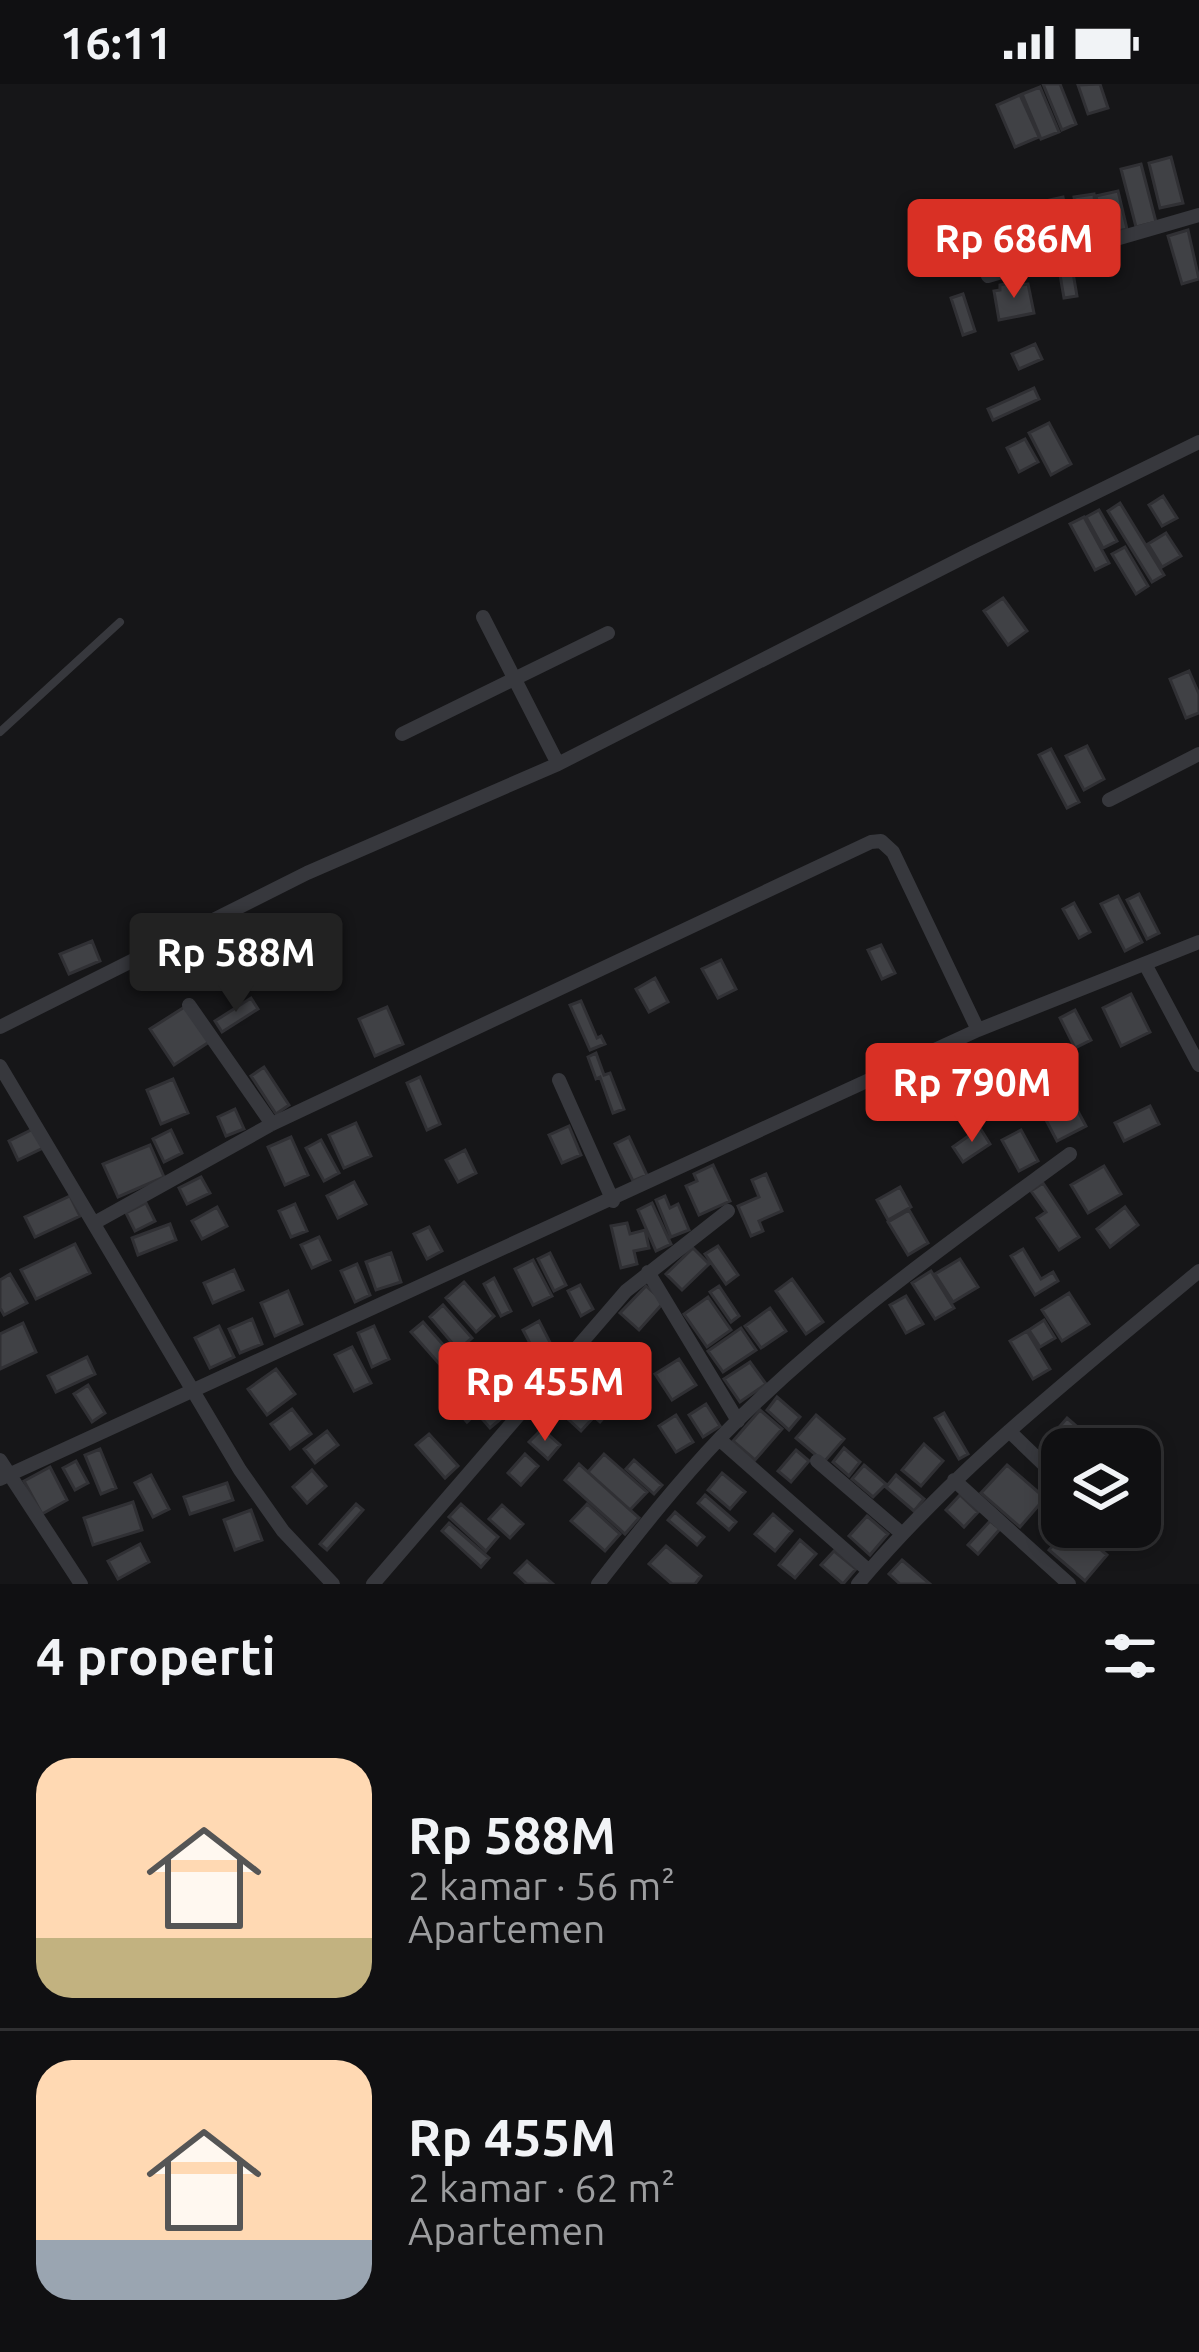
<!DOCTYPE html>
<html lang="id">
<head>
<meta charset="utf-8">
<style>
	:root { --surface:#101012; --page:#1e1e20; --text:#f1f3f6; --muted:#9c9d9f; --line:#303032; --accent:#d93025 }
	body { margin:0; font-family:Ubuntu,sans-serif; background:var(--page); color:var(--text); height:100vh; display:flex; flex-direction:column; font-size:45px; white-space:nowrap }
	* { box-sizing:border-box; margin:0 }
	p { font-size:39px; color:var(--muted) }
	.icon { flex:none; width:66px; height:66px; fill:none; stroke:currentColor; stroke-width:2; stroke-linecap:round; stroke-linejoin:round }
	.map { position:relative; height:1500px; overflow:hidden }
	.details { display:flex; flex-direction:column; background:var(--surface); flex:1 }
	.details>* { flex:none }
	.buttons { position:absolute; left:1041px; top:1344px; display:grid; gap:24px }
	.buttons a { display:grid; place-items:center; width:120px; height:120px; border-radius:24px; background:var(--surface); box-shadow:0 6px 18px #0003,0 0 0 3px var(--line); font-size:60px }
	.price { position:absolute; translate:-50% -102px; padding:0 27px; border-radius:12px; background:var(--accent); color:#fff; font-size:39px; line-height:78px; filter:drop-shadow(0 3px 6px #0008) }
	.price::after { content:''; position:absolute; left:50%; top:72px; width:36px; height:27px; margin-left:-18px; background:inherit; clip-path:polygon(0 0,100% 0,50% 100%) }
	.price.current { background:#222; color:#fff }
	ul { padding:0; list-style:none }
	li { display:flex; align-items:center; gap:36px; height:300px; padding:0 36px }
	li+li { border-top:3px solid var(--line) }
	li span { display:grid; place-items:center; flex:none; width:336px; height:240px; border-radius:36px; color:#555 }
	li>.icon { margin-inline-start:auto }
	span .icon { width:144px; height:144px; fill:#fffc; stroke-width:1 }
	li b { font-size:51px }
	h2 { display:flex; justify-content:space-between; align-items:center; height:144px; padding:0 36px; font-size:51px }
	.status { display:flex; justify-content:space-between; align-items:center; height:84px; padding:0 60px; background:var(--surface); direction:ltr }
	.status svg { height:33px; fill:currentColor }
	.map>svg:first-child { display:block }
	.building { fill:#404145; stroke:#303034; stroke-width:3 }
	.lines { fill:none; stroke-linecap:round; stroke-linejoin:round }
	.lane { stroke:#37383d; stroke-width:8 }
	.street { stroke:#37383d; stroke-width:14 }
</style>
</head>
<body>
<div class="status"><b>16:11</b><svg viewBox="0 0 49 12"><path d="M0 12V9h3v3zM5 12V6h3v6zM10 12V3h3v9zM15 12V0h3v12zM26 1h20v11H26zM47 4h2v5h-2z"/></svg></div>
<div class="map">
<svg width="1199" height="1500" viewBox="0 0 1199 1500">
	<rect width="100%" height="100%" fill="#161618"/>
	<path class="building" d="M1043 0H1060L1076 40 1062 46Z
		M1100 0 1108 24 1088 30 1078 1Z
		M1040 3 1059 48 1041 55 1022 10Z
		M1020 11 1039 53 1015 63 997 21Z
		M1171 73 1183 119 1160 124 1149 79Z
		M1141 80 1156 138 1136 143 1121 85Z
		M1118 107 1127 145 1105 150 1096 112Z
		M1094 110 1096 142 1080 148 1074 113Z
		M1063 113 1064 118 1070 117 1073 132 1048 137 1045 124 1051 123 1050 116Z
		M1072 133 1077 154 1054 162 1048 138Z
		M992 145 995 158 1008 155 1013 176 984 183 976 149Z
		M1188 146 1199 195 1182 200 1168 152Z
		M1071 177 1077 212 1064 214 1058 179Z
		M1020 197 1021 201 1028 200 1034 229 999 236 994 207 1000 206V201Z
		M963 210 975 247 963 251 951 214Z
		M1035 260 1042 275 1019 285 1012 270Z
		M1034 304 1039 315 993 336 988 325Z
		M1049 339 1071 380 1051 391 1029 349Z
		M1025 355 1038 378 1019 388 1007 364Z
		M1163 412 1177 434 1162 442 1149 421Z
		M1120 419 1164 491 1152 498 1108 427Z
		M1099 426 1117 457 1103 464 1086 433Z
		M1084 433 1109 479 1095 486 1070 440Z
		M1166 449 1181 472 1162 483 1148 460Z
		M1125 463 1148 502 1136 510 1112 470Z
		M1003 514 1027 547 1008 561 984 527Z
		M1189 587 1199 610V629L1186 634 1170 595Z
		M1087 662 1104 695 1084 706 1066 672Z
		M1051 665 1079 718 1067 724 1039 671Z
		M1139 810 1159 849 1147 855 1127 816Z
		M1118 812 1142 858 1125 867 1101 820Z
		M1074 819 1090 848 1079 854 1063 825Z
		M92 857 100 877 69 890 60 870Z
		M881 861 895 889 882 895 868 866Z
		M721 876 736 905 718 914 702 885Z
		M655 894 668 918 649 928 636 905Z
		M1131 910 1150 948 1121 962 1103 924Z
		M251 914 258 925 222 948 215 937Z
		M581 917 597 954 601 952 605 960 590 966 570 921Z
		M186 922 209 958 174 981 150 945Z
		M387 923 403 960 375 972 359 935Z
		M1075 926 1091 956 1075 964 1060 934Z
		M596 969 604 991 610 989 624 1025 613 1029 600 993 596 995 588 973Z
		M264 983 289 1021 276 1030 251 992Z
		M420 993 440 1040 427 1046 407 999Z
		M173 995 188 1029 161 1040 147 1006Z
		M1062 998 1086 1042 1057 1057 1034 1013Z
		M1150 1022 1159 1040 1124 1057 1115 1039Z
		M235 1025 244 1045 226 1052 218 1033Z
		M356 1039 371 1072 344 1084 329 1051Z
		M569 1042 581 1071 562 1079 549 1051Z
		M35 1044 45 1063 18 1076 9 1057Z
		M980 1044 990 1060 963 1078 953 1063Z
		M171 1046 182 1069 164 1078 153 1055Z
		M1021 1046 1038 1077 1019 1087 1002 1056Z
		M291 1053 308 1091 285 1101 268 1063Z
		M629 1053 647 1091 633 1097 615 1060Z
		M321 1056 339 1089 324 1097 306 1064Z
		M150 1061 164 1093 118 1113 103 1080Z
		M465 1066 476 1089 458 1098 446 1076Z
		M713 1081 730 1117 699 1131 686 1102 697 1097 694 1090Z
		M1104 1082 1121 1110 1088 1129 1071 1101Z
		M766 1090 782 1127 759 1137 763 1147 751 1152 738 1122 759 1113 752 1096Z
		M201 1093 210 1109 187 1120 179 1104Z
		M354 1098 366 1120 338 1134 327 1112Z
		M1043 1099 1079 1153 1059 1166 1037 1134 1046 1128 1031 1107Z
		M900 1103 911 1123 888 1136 877 1116Z
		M70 1112 80 1132 35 1153 25 1133Z
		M665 1112 670 1124 678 1120 689 1146 671 1153 656 1116Z
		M146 1119 155 1137 135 1147 126 1129Z
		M652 1119 671 1160 656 1167 638 1126Z
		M295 1120 307 1147 291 1153 279 1127Z
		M217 1123 227 1142 202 1155 192 1137Z
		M1125 1123 1138 1141 1110 1163 1097 1145Z
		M909 1126 928 1159 908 1171 888 1138Z
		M627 1139 630 1150 645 1146 649 1164 634 1167 637 1180 621 1184 611 1142Z
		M170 1140 176 1156 138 1171 132 1154Z
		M429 1143 442 1167 427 1175 414 1150Z
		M319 1153 330 1176 312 1184 301 1161Z
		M75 1160 90 1189 36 1215 21 1186Z
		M718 1162 738 1191 726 1200 705 1170Z
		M693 1164 709 1180 682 1206 666 1190Z
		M1023 1165 1041 1195 1053 1188 1058 1197 1035 1211 1011 1172Z
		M391 1169 401 1198 376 1206 366 1178Z
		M550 1169 566 1201 554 1207 538 1175Z
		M960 1175 978 1203 953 1218 935 1190Z
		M533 1176 552 1212 533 1221 515 1185Z
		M357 1180 370 1211 355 1218 341 1187Z
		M234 1186 243 1206 213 1219 204 1199Z
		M931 1187 954 1224 935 1235 912 1199Z
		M10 1190 27 1219 4 1231 0 1224V1196Z
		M494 1194 511 1227 501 1232 484 1200Z
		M792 1195 823 1238 806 1250 776 1207Z
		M464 1198 494 1232 476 1248 446 1214Z
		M580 1201 593 1225 581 1232 568 1207Z
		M646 1202 664 1218 639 1246 620 1229Z
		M719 1202 739 1232 731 1238 710 1208Z
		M288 1207 302 1240 275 1252 261 1219Z
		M1069 1209 1089 1240 1062 1257 1042 1226Z
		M906 1212 923 1240 906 1249 890 1221Z
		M708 1213 731 1246 707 1263 684 1230Z
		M443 1221 472 1254 458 1266 430 1233Z
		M770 1224 786 1247 761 1264 745 1242Z
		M252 1235 262 1260 240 1269 229 1245Z
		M1044 1236 1055 1254 1040 1263 1029 1246Z
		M539 1237 558 1274 542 1282 523 1246Z
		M423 1238 454 1273 442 1283 411 1248Z
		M23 1239 36 1268 0 1285V1250Z
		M219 1242 234 1273 210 1284 195 1254Z
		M374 1242 389 1275 372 1283 358 1249Z
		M741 1244 756 1266 723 1288 708 1267Z
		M1027 1247 1050 1285 1033 1295 1010 1257Z
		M352 1263 371 1299 354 1307 335 1271Z
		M87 1273 95 1290 56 1308 48 1292Z
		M679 1275 696 1301 672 1316 655 1290Z
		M750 1278 766 1300 740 1318 724 1295Z
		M276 1285 295 1310 267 1331 248 1305Z
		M469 1295 503 1333 490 1344 477 1329 467 1338 455 1324 465 1316 456 1306Z
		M88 1301 105 1329 92 1338 74 1310Z
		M580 1302 609 1328 600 1338 571 1312Z
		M777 1313 800 1333 789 1346 767 1326Z
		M568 1315 591 1336 581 1347 558 1326Z
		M706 1320 720 1342 703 1353 689 1331Z
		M292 1325 311 1350 290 1365 271 1340Z
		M760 1326 782 1345 755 1376 733 1357Z
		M944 1329 968 1370 959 1375 935 1334Z
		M676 1331 693 1358 676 1368 659 1342Z
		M816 1331 844 1355 824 1378 796 1354Z
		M1067 1334 1090 1354 1081 1365H1073L1054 1349Z
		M542 1345 560 1361 548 1375 529 1358Z
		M327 1347 338 1361 315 1379 304 1365Z
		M429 1350 458 1382 445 1394 416 1361Z
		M924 1360 943 1377 921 1402 902 1386Z
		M844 1364 860 1378 849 1392 833 1378Z
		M100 1365 116 1404 101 1410 85 1371Z
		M796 1366 809 1377 791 1398 778 1387Z
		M525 1370 538 1382 521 1401 508 1389Z
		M604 1370 647 1408 630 1426 588 1388Z
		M634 1376 662 1401 654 1410 626 1385Z
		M76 1377 88 1399 75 1406 63 1384Z
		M579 1380 639 1434 625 1450 565 1396Z
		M864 1381 886 1400 873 1413 852 1395Z
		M1007 1381 1045 1414 1020 1443 981 1409Z
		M50 1383 67 1416 42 1430 24 1397Z
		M312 1386 326 1402 307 1419 293 1403Z
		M722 1389 745 1408 730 1425 708 1406Z
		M151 1391 169 1425 153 1433 135 1399Z
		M896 1391 924 1415 914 1427 886 1403Z
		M227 1399 233 1416 190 1430 184 1413Z
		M705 1411 736 1438 729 1446 698 1419Z
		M960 1411 978 1428 964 1443 946 1426Z
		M133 1418 142 1446 93 1461 84 1434Z
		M356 1420 363 1426 327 1466 320 1460Z
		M461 1420 498 1453 486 1467 449 1433Z
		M587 1420 620 1450 605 1467 571 1437Z
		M502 1421 523 1440 510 1454 489 1435Z
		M251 1426 262 1456 235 1466 224 1436Z
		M675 1428 704 1453 697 1461 668 1436Z
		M773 1430 792 1447 775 1467 755 1450Z
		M867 1432 888 1450 870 1471 849 1452Z
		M990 1437 1000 1445 978 1470 968 1461Z
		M449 1439 489 1474 481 1483 442 1447Z
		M1069 1443H1075L1107 1471 1085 1497 1049 1466Z
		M800 1456 816 1470 795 1494 779 1481Z
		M140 1460 149 1478 118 1495 108 1477Z
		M666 1462 701 1492 695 1500H672L649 1480Z
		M834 1467 856 1485 843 1500 821 1481Z
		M902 1476 930 1500H900L889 1490Z
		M527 1477 553 1500H527L515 1489Z"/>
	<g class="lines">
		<path class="lane" d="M0 648 120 538"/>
		<path class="street" d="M988 192 1199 131
			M483 533 558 680
			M402 650 608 549
			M1109 716 1199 670
			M1145 880 1199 981
			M189 921 272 1040
			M0 943 307 789 558 680 972 469 1199 358
			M0 982 240 1386 283 1447 333 1500
			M559 996 613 1117
			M96 1138 272 1040 871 758 881 757 893 768 978 946
			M648 1188 738 1337
			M1009 1347 1062 1398
			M719 1355 869 1487
			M0 1376 81 1500
			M817 1377 900 1448
			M0 1395 978 946 1199 858
			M954 1396 1069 1500
			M1109 1443 1121 1455
			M373 1500 626 1207 728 1127
			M598 1500C637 1450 678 1398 721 1353 825 1246 950 1158 1070 1070
			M858 1500C958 1381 1081 1286 1199 1187"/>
	</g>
</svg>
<div class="buttons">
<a><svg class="icon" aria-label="layers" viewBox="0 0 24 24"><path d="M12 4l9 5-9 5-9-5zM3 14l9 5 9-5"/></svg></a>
</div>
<b class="price" style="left:1014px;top:217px">Rp 686M</b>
<b class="price current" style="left:236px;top:931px">Rp 588M</b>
<b class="price" style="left:972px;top:1061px">Rp 790M</b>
<b class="price" style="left:545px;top:1360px">Rp 455M</b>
</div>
<section class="details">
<h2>4 properti<svg class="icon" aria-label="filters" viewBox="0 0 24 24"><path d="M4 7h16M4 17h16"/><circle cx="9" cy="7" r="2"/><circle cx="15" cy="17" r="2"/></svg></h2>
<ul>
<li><span style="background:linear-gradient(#ffd9b3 75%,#c2b280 0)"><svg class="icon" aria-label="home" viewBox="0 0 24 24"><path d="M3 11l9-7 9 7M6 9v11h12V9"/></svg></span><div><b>Rp 588M</b><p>2 kamar · 56 m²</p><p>Apartemen</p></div></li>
<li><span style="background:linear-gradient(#ffd9b3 75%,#9aa5b1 0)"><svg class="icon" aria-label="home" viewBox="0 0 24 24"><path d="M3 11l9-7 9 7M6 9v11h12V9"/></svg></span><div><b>Rp 455M</b><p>2 kamar · 62 m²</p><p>Apartemen</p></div></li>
</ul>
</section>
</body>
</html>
